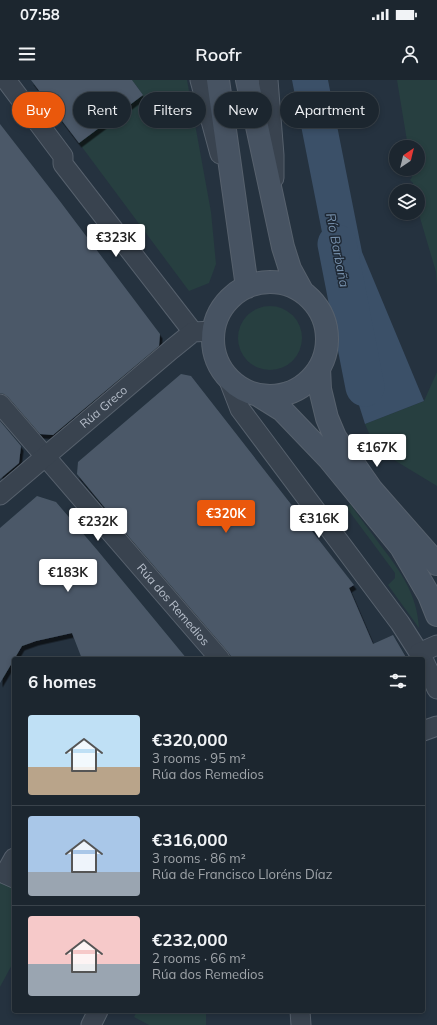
<!DOCTYPE html>
<html lang="en">
<head>
<meta charset="utf-8">
<style>
	:root { --surface:#1c262f; --page:#29323b; --text:#f1f3f6; --muted:#a0a5aa; --line:#3a434b; --accent:#ea580c }
	body { margin:0; font-family:Mulish,sans-serif; background:var(--page); color:var(--text); height:100vh; display:flex; flex-direction:column; font-size:15px; white-space:nowrap }
	* { box-sizing:border-box; margin:0 }
	p { font-size:13px; color:var(--muted) }
	.icon { flex:none; width:22px; height:22px; fill:none; stroke:currentColor; stroke-width:2; stroke-linecap:round; stroke-linejoin:round }
	.map { position:relative; flex:1; overflow:hidden }
	.details { position:absolute; left:12px; top:577px; width:413px; height:356px; display:flex; flex-direction:column; background:var(--surface); border-radius:4px; box-shadow:0 2px 6px #0003,0 0 0 1px var(--line) }
	.details>* { flex:none }
	.top-card { position:absolute; left:12px; top:12px; width:413px; height:36px; display:flex; gap:8px }
	.needle { width:26px; rotate:35deg }
	.controls { position:absolute; left:389px; top:60px; display:grid; gap:8px }
	.controls a { display:grid; place-items:center; width:36px; height:36px; border-radius:50%; background:var(--surface); box-shadow:0 2px 6px #0003,0 0 0 1px var(--line); font-size:20px }
	.price { position:absolute; translate:-50% -34px; padding:0 9px; border-radius:4px; background:#fff; color:#222; font-size:13px; line-height:26px; filter:drop-shadow(0 1px 2px #0008) }
	.price::after { content:''; position:absolute; left:50%; top:24px; width:12px; height:9px; margin-left:-6px; background:inherit; clip-path:polygon(0 0,100% 0,50% 100%) }
	.price.active { background:var(--accent); color:#fff }
	ul { padding:0; list-style:none }
	li { display:flex; align-items:center; gap:12px; height:100px; padding:0 16px }
	li+li { border-top:1px solid var(--line) }
	li span { display:grid; place-items:center; flex:none; width:112px; height:80px; border-radius:4px; color:#555 }
	li>.icon { margin-inline-start:auto }
	span .icon { width:48px; height:48px; fill:#fffc; stroke-width:1 }
	li b { font-size:17px }
	h2 { display:flex; justify-content:space-between; align-items:center; height:48px; padding:0 16px; font-size:17px }
	.chip { padding:0 14px; border-radius:18px; background:var(--surface); box-shadow:0 2px 6px #0003,0 0 0 1px var(--line); font-size:14px; line-height:36px }
	.chip.active { background:var(--accent); color:#fff }
	.status { display:flex; justify-content:space-between; align-items:center; height:28px; padding:0 20px; background:var(--surface); direction:ltr }
	.status svg { height:11px; fill:currentColor }
	header { display:flex; justify-content:space-between; align-items:center; height:52px; padding:0 16px; background:var(--surface); font-size:18px; font-weight:600 }
	.map>svg:first-child { display:block }
	.green { fill:#273f40 }
	.water { fill:#3b5068 }
	.lines { fill:none; stroke-linecap:round; stroke-linejoin:round }
	.river { stroke:#3b5068; stroke-width:39 }
	.building { fill:#4b5968; filter:url(#shadow) }
	.street-casing { stroke:#57616d; stroke-width:21 }
	.secondary-casing { stroke:#57616d; stroke-width:24 }
	.street { stroke:#39434f; stroke-width:19 }
	.secondary { stroke:#475362; stroke-width:22 }
	.labels { text-anchor:middle; stroke-width:3; stroke-linejoin:round; paint-order:stroke }
	.street-label { font-size:12px; fill:#b6beca; stroke:#1e2834 }
	.water-label { font-size:13px; font-style:italic; fill:#7690ac; stroke:#1e2834 }
</style>
</head>
<body>
<div class="status"><b>07:58</b><svg viewBox="0 0 49 12"><path d="M0 12V9h3v3zM5 12V6h3v6zM10 12V3h3v9zM15 12V0h3v12zM26 1h20v11H26zM47 4h2v5h-2z"/></svg></div>
<header><svg class="icon" aria-label="menu" viewBox="0 0 24 24"><path d="M4 6h16M4 12h16M4 18h16"/></svg>Roofr<svg class="icon" aria-label="person" viewBox="0 0 24 24"><circle cx="12" cy="8" r="4"/><path d="M4 21q1-7 8-7t8 7"/></svg></header>
<div class="map">
<svg width="437" height="945" viewBox="0 0 437 945">
	<defs>
		<filter id="shadow"><feDropShadow dx="2.5" dy="4.5" stdDeviation="0" flood-color="#0009"/></filter>
	</defs>
	<rect width="100%" height="100%" fill="#25323f"/>
	<path class="green" d="M132 0H187L211 132 216 184 209 203 189 211 79 63 143 15Z
		M397 0H437V207L436 192 418 131V111H414L413 103 410 100 412 97 411 89H418V67H408Z
		M238 258a32 32 0 1 1 64 0a32 32 0 1 1-64 0Z
		M437 292V406L376 369 365 344 424 321Z
		M350 424C360 438 371 452 381 466 401 492 417 514 419 548L388 505 395 498V493L346 427Z
		M0 797 14 805V881L0 907Z
		M137 931H206V945H149L134 937Z"/>
	<path class="water" d="M292 0H328L362 172 424 321 365 344 345 281 348 270 356 262 347 216 338 209 332 203Z"/>
	<g class="lines">
		<path class="river" d="M337 164 365 307"/>
	</g>
	<path class="building" d="M31 0H132L143 15 79 63Z
		M0 44 59 120 160 254 159 266 53 355 40 354 8 317 4 314 0 313Z
		M181 294 191 296 354 505 349 508 373 564 393 555 407 579H233L228 572 129 457 77 394 78 382Z
		M0 341 21 366 19 383 0 399Z
		M37 416 56 422 98 471 187 579H82L72 553 36 561 22 566 0 603V448Z"/>
	<g class="lines">
		<defs>
			<g id="street">
				<path d="M6 0 63 76V84L193 252"/>
				<path d="M200 0 220 74"/>
				<path d="M268 0 274 75V98"/>
				<path d="M228 298 240 329 400 543 423 579 437 609"/>
				<path id="s1" d="M0 324 220 579"/>
				<path id="s2" d="M0 415 172 269 193 252 213 251"/>
				<path d="M419 573 437 565"/>
				<path d="M423 651 437 646"/>
				<path d="M14 778 5 794 14 798"/>
				<path d="M300 931 301 945"/>
				<path d="M91 945 98 931"/>
			</g>
			<path id="secondary" d="M218 0 247 207
				M247 0 283 167 290 189 302 211
				M213 259a57 57 0 1 1 114 0a57 57 0 1 1-114 0Z
				M319 288 320 309 327 338 335 357 372 410 437 484
				M258 315 282 330 329 379 401 467 429 515 437 535"/>
		</defs>
		<use href="#street" class="street-casing"/>
		<use href="#secondary" class="secondary-casing"/>
		<use href="#street" class="street"/>
		<use href="#secondary" class="secondary"/>
	</g>
	<g class="labels">
		<g class="street-label">
			<text dy="4" stroke="none"><textPath href="#s2" startOffset="136">Rúa Greco</textPath></text>
			<text dy="4" stroke="none"><textPath href="#s1" startOffset="265">Rúa dos Remedios</textPath></text>
		</g>
		<g class="water-label">
			<text transform="translate(338 170) rotate(79)" y="5">Río Barbaña</text>
		</g>
	</g>
</svg>
<div class="controls">
<a><svg class="needle" viewBox="-14 -14 28 28"><path d="M0-13l5 13h-10z" fill="#e53935"/><path d="M0 13l5-13h-10z" fill="#a0a5aa"/></svg></a>
<a><svg class="icon" aria-label="layers" viewBox="0 0 24 24"><path d="M12 4l9 5-9 5-9-5zM3 14l9 5 9-5"/></svg></a>
</div>
<b class="price" style="left:116px;top:178px">€323K</b>
<b class="price" style="left:377px;top:388px">€167K</b>
<b class="price active" style="left:226px;top:454px">€320K</b>
<b class="price" style="left:319px;top:459px">€316K</b>
<b class="price" style="left:98px;top:462px">€232K</b>
<b class="price" style="left:68px;top:513px">€183K</b>
<div class="top-card">
<a class="chip active">Buy</a>
<a class="chip">Rent</a>
<a class="chip">Filters</a>
<a class="chip">New</a>
<a class="chip">Apartment</a>
</div>
<section class="details">
<h2>6 homes<svg class="icon" aria-label="filters" viewBox="0 0 24 24"><path d="M4 7h16M4 17h16"/><circle cx="9" cy="7" r="2"/><circle cx="15" cy="17" r="2"/></svg></h2>
<ul>
<li><span style="background:linear-gradient(#bfe0f5 65%,#b9a48a 0)"><svg class="icon" aria-label="home" viewBox="0 0 24 24"><path d="M3 11l9-7 9 7M6 9v11h12V9"/></svg></span><div><b>€320,000</b><p>3 rooms · 95 m²</p><p>Rúa dos Remedios</p></div></li>
<li><span style="background:linear-gradient(#a9c7e8 70%,#9aa5b1 0)"><svg class="icon" aria-label="home" viewBox="0 0 24 24"><path d="M3 11l9-7 9 7M6 9v11h12V9"/></svg></span><div><b>€316,000</b><p>3 rooms · 86 m²</p><p>Rúa de Francisco Lloréns Díaz</p></div></li>
<li><span style="background:linear-gradient(#f6c9c9 60%,#9aa5b1 0)"><svg class="icon" aria-label="home" viewBox="0 0 24 24"><path d="M3 11l9-7 9 7M6 9v11h12V9"/></svg></span><div><b>€232,000</b><p>2 rooms · 66 m²</p><p>Rúa dos Remedios</p></div></li>
</ul>
</section>
</div>
</body>
</html>
